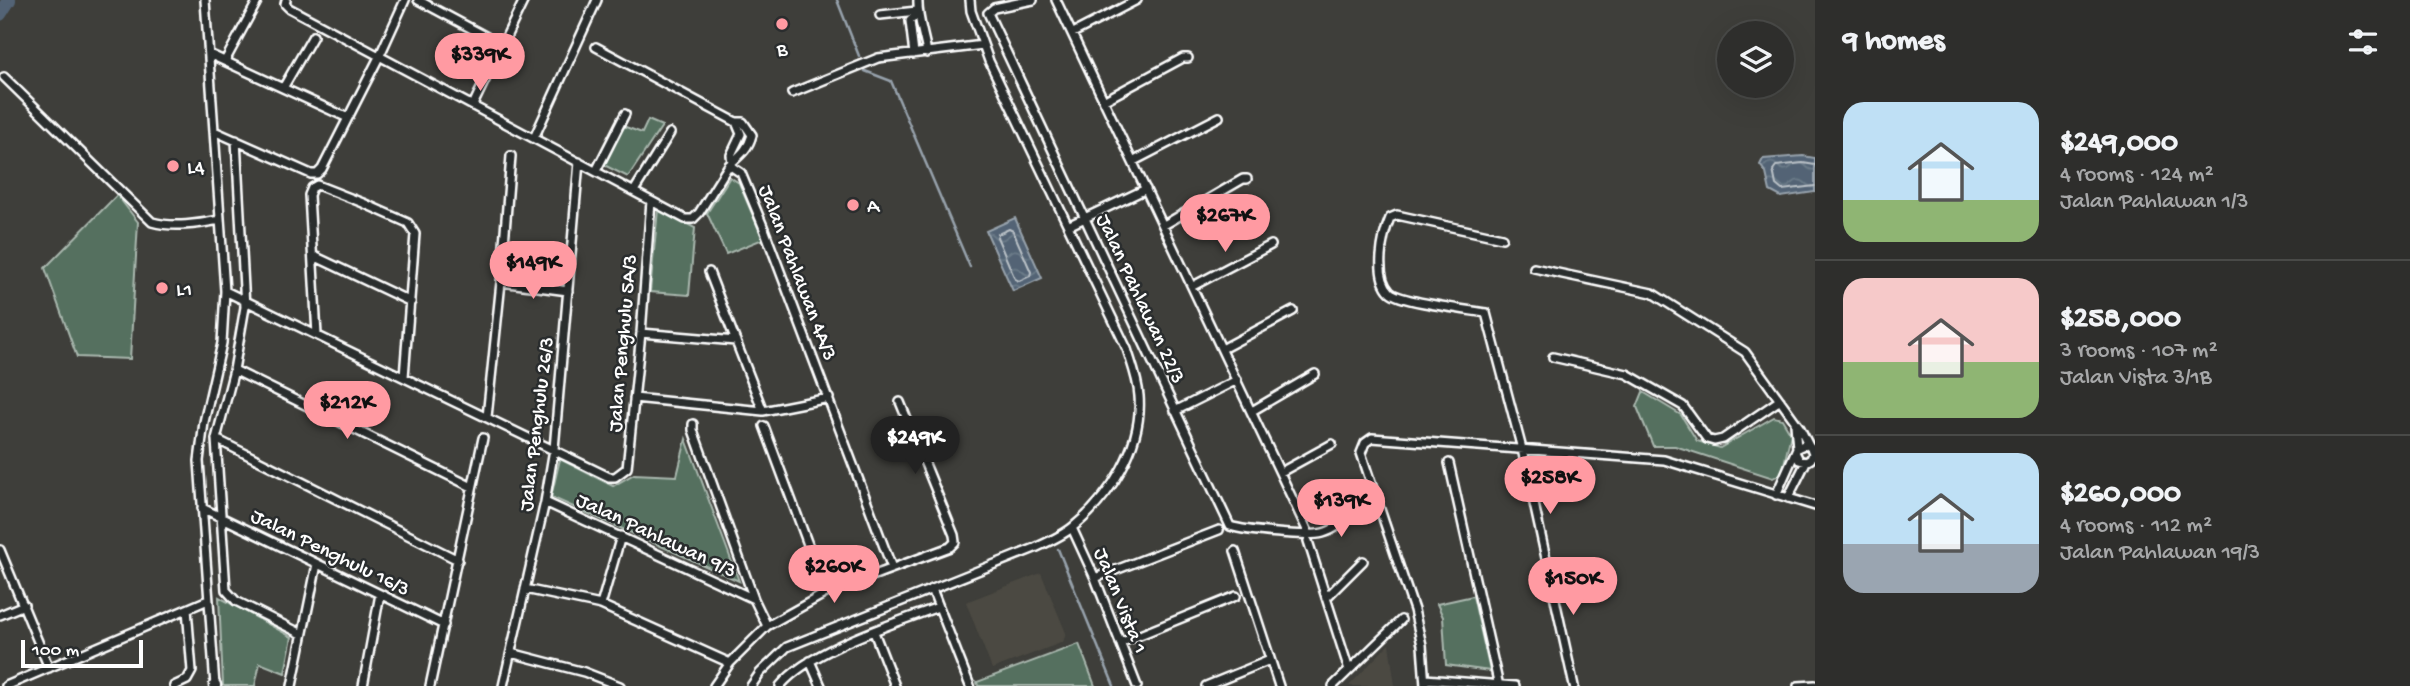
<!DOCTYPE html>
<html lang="en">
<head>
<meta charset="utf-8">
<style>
	:root { --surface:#2e2e2c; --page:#363634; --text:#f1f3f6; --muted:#a7a8a9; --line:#494a48; --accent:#ff9aa2 }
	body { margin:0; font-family:"Gochi Hand",sans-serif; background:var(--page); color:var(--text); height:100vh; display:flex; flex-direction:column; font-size:26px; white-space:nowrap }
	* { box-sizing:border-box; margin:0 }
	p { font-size:23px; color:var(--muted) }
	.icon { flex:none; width:38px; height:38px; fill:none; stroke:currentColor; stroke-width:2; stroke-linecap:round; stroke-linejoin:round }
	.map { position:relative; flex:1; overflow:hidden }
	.sheet { display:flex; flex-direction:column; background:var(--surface); width:595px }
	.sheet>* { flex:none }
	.controls { position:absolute; left:1717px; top:21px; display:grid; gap:14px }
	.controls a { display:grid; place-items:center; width:77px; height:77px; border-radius:50%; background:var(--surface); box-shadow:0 7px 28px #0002,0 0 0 2px var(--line); font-size:35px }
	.scale { position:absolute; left:21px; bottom:18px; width:122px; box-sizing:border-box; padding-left:7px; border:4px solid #fff; border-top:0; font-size:19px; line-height:24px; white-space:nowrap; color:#fff; -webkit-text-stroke:5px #2a2d2e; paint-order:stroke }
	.price { position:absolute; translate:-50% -60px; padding:0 16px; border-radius:24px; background:var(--accent); color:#111; font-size:23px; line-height:46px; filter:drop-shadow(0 2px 4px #0008) }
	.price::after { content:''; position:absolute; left:50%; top:42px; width:21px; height:16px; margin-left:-10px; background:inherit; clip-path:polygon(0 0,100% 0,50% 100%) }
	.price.selected { background:#222; color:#fff }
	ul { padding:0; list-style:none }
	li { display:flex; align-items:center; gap:21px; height:175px; padding:0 28px }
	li+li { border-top:2px solid var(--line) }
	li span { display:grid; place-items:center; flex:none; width:196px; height:140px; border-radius:21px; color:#555 }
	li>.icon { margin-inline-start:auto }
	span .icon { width:84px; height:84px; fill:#fffc; stroke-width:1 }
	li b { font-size:30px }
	h2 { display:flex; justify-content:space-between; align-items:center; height:84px; padding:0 28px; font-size:30px }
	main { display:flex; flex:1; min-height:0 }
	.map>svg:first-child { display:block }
	.built { fill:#4c4a42 }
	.park { fill:#55705f; stroke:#aab8af; stroke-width:2 }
	.water { fill:url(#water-waves); stroke:#97a2ac; stroke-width:2 }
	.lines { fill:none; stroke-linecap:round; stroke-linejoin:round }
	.shore { stroke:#bac1c7; stroke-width:2 }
	.stream { stroke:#97a2ac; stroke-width:2.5 }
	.river { stroke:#526474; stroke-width:14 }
	.street-casing { stroke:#fff; stroke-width:12 }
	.secondary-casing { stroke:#fff; stroke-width:15 }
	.street { stroke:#2a2d2e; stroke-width:7 }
	.secondary { stroke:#2a2d2e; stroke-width:10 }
	.poi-dot { fill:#ff9aa2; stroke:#2a2d2e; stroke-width:2.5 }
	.labels { text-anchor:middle; stroke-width:5; stroke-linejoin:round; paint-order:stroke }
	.poi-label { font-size:21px; fill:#fff; stroke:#2a2d2e; text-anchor:start }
	.street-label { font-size:21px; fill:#fff; stroke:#2a2d2e }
</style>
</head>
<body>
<main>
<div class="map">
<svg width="1815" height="686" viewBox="0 0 1815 686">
	<defs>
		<pattern id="water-waves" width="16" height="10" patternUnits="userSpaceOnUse" patternTransform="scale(1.75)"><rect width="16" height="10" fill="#526474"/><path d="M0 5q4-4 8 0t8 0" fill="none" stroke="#6c7b89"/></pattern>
	</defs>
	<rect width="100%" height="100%" fill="#3e3e3a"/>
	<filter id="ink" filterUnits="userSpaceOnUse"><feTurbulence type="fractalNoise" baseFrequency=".0143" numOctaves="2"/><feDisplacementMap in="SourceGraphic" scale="14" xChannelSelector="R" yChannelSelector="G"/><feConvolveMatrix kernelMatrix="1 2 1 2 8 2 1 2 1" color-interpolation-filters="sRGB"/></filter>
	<g filter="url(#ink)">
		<path class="built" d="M1041 573 1066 633 1063 642 992 669 966 602Z
			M1389 644 1395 686H1349Z"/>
		<path class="park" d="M648 120 662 126 628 177 604 165 623 126 642 133Z
			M730 177 739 183 763 239 726 254 707 213Z
			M117 195 138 222 130 359 77 357 45 268Z
			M658 209 695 228 689 295 650 292Z
			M1643 392 1681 415 1697 441 1720 448 1774 417 1782 419 1791 434 1782 473 1773 478 1675 446H1653L1637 407Z
			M686 439 739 581 551 497 560 459 613 486 634 474 677 476Z
			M1473 596 1490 671 1446 665 1443 617 1437 604Z
			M219 597 292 637 285 673 260 663 255 686H223Z
			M1079 644 1095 686H978L977 682Z"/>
		<path class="water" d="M1803 156 1815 158V192L1781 197 1770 191 1766 173 1760 165 1763 159Z
			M1015 218 1042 278 1013 291 986 231Z"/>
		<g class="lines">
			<path class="shore" d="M1815 165 1803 163 1776 166 1773 170 1776 185 1782 190 1815 186
				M1009 229 1013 231 1031 272 1030 276 1019 281 1015 279 997 237 998 234Z"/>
			<path class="stream" d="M837 0 859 56
				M865 71 891 81 970 267
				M1058 549 1114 686"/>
			<path class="river" d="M0 14 9 0"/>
			<defs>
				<path id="street" d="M205 0 225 291 222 343 204 422 199 461 215 686
					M286 0 285 4 289 8 685 219H693L699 213 729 165C739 156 748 150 752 135L743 122H736L596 47
					M418 0 502 45
					M918 0C917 17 924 35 927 53
					M1033 0 994 8 988 13 1230 526C1245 531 1308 537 1323 533 1336 530 1348 517 1358 508
					M1056 0 1309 534
					M880 15 917 11
					M1073 33 1137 0
					M209 54 348 118
					M914 54 910 21 917 14
					M225 61 258 0
					M4 77 152 222C174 228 198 224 220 220
					M283 88 313 36
					M792 93 878 58 983 45
					M1105 100 1183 58H1188
					M473 105 524 0
					M214 131 311 174H317L322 169 380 55 405 0
					M534 138 597 0
					M236 140 245 307 234 370 216 439 226 590 236 601 302 634
					M1134 161 1219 117
					M732 162 731 155 741 134 736 122
					M729 165 741 173 763 226 892 568
					M596 171 625 114
					M634 191 670 133
					M1070 225 1146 189
					M1164 225 1243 179H1247
					M1502 238 1397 215 1390 218C1382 237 1374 276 1390 292 1400 302 1469 310 1486 313L1522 449 1574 686
					M314 256 411 302
					M1534 268 1652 293 1745 352 1800 428 1809 446
					M709 272 763 411
					M501 282 568 291
					M1193 286 1271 245
					M225 291 609 477H615L627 468 641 333 651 201
					M641 333 736 341
					M317 335 309 195 312 188 317 185 363 203 408 223 415 234 404 377
					M1222 349 1293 311
					M1553 357 1627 374 1683 406 1707 439 1714 441 1723 439 1780 400
					M234 370 472 487
					M634 398 763 411 829 398
					M1175 411 1237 380
					M1252 411 1315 374
					M487 417 501 282 511 156
					M693 424V430L754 599 767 626
					M1795 424 1797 448
					M764 426 826 593
					M216 439 458 560
					M1449 463 1499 686
					M1281 472 1332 444
					M1776 495 1797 448 1806 444 1811 448 1813 453 1811 459 1806 462 1799 460 1796 454
					M1788 498 1806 462
					M545 502 754 599
					M202 508 444 625
					M1072 528 1095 578 1137 686
					M1308 541 1349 670
					M0 550 49 668
					M1235 551 1279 686
					M1095 578 1219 530
					M525 589 601 605 730 663
					M932 589 970 686
					M1326 598 1363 561
					M601 605 621 536
					M0 615 24 605
					M874 632 895 686
					M1120 643 1236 596
					M511 653 584 672 620 686
					M810 661 821 686
					M1425 679 1515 686
					M6 686 208 600
					M174 686 187 680 192 671 187 609
					M292 686 317 564
					M363 686 380 594
					M430 686 483 438
					M503 686 545 502 554 449 579 162
					M714 686 730 663 767 626 826 593 950 547 955 542 954 535 900 402
					M751 686 760 673 787 647 1035 548C1048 542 1062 536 1073 527 1110 497 1143 446 1139 396 1138 380 1132 365 1127 349L989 61 971 11 970 0
					M780 686C811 649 893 624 938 607
					M1206 686 1270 660
					M1333 686 1401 620
					M1425 686 1422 645 1414 610 1361 453 1365 443 1372 438 1664 460 1815 506
					M1798 686 1815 685"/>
				<path id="secondary" d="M215 685V686"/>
			</defs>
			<use href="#street" class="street-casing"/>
			<use href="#secondary" class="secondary-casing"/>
			<use href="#street" class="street"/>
			<use href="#secondary" class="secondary"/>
		</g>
	</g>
	<g class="poi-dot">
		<circle cx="782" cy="24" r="7"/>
		<circle cx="173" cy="166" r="7"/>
		<circle cx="853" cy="205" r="7"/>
		<circle cx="162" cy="288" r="7"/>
	</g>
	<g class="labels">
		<g class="poi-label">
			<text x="782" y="55" text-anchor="middle">B</text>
			<text x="187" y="173">L4</text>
			<text x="867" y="212">A</text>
			<text x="176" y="295">L1</text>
		</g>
		<g class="street-label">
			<text transform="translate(799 272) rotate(69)" y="7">Jalan Pahlawan 4A/3</text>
			<text transform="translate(1142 298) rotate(65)" y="7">Jalan Pahlawan 22/3</text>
			<text transform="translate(621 343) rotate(-85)" y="7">Jalan Penghulu 5A/3</text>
			<text transform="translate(535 424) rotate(-83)" y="7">Jalan Penghulu 26/3</text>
			<text transform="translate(657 534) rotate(25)" y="7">Jalan Pahlawan 9/3</text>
			<text transform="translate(331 551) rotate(26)" y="7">Jalan Penghulu 16/3</text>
			<text transform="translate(1122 600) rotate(68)" y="7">Jalan Vista 1</text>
		</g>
	</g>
</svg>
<div class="controls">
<a><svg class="icon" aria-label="layers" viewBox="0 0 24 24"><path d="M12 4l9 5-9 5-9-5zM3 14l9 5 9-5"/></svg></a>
</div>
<div class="scale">100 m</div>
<b class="price" style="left:480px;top:93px">$339K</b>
<b class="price" style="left:1225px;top:254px">$267K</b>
<b class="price" style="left:533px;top:301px">$149K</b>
<b class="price" style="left:347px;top:441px">$212K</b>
<b class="price selected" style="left:915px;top:476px">$249K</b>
<b class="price" style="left:1550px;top:516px">$258K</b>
<b class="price" style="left:1341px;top:539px">$139K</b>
<b class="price" style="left:834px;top:605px">$260K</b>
<b class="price" style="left:1573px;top:617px">$150K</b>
</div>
<section class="sheet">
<h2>9 homes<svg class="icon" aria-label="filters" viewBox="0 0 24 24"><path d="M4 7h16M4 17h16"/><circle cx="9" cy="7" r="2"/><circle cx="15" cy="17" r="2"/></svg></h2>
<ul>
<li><span style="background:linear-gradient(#bfe0f5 70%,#8fb573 0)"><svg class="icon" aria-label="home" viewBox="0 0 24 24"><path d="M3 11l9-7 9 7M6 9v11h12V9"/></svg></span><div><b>$249,000</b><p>4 rooms · 124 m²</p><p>Jalan Pahlawan 1/3</p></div></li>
<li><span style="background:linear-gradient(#f6c9c9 60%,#8fb573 0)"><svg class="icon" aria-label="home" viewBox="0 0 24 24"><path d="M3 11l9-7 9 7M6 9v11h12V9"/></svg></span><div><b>$258,000</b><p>3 rooms · 107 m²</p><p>Jalan Vista 3/1B</p></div></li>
<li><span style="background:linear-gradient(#bfe0f5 65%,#9aa5b1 0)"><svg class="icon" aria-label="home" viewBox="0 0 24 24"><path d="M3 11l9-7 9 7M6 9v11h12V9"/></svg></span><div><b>$260,000</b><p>4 rooms · 112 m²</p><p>Jalan Pahlawan 19/3</p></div></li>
</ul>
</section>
</main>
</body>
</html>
